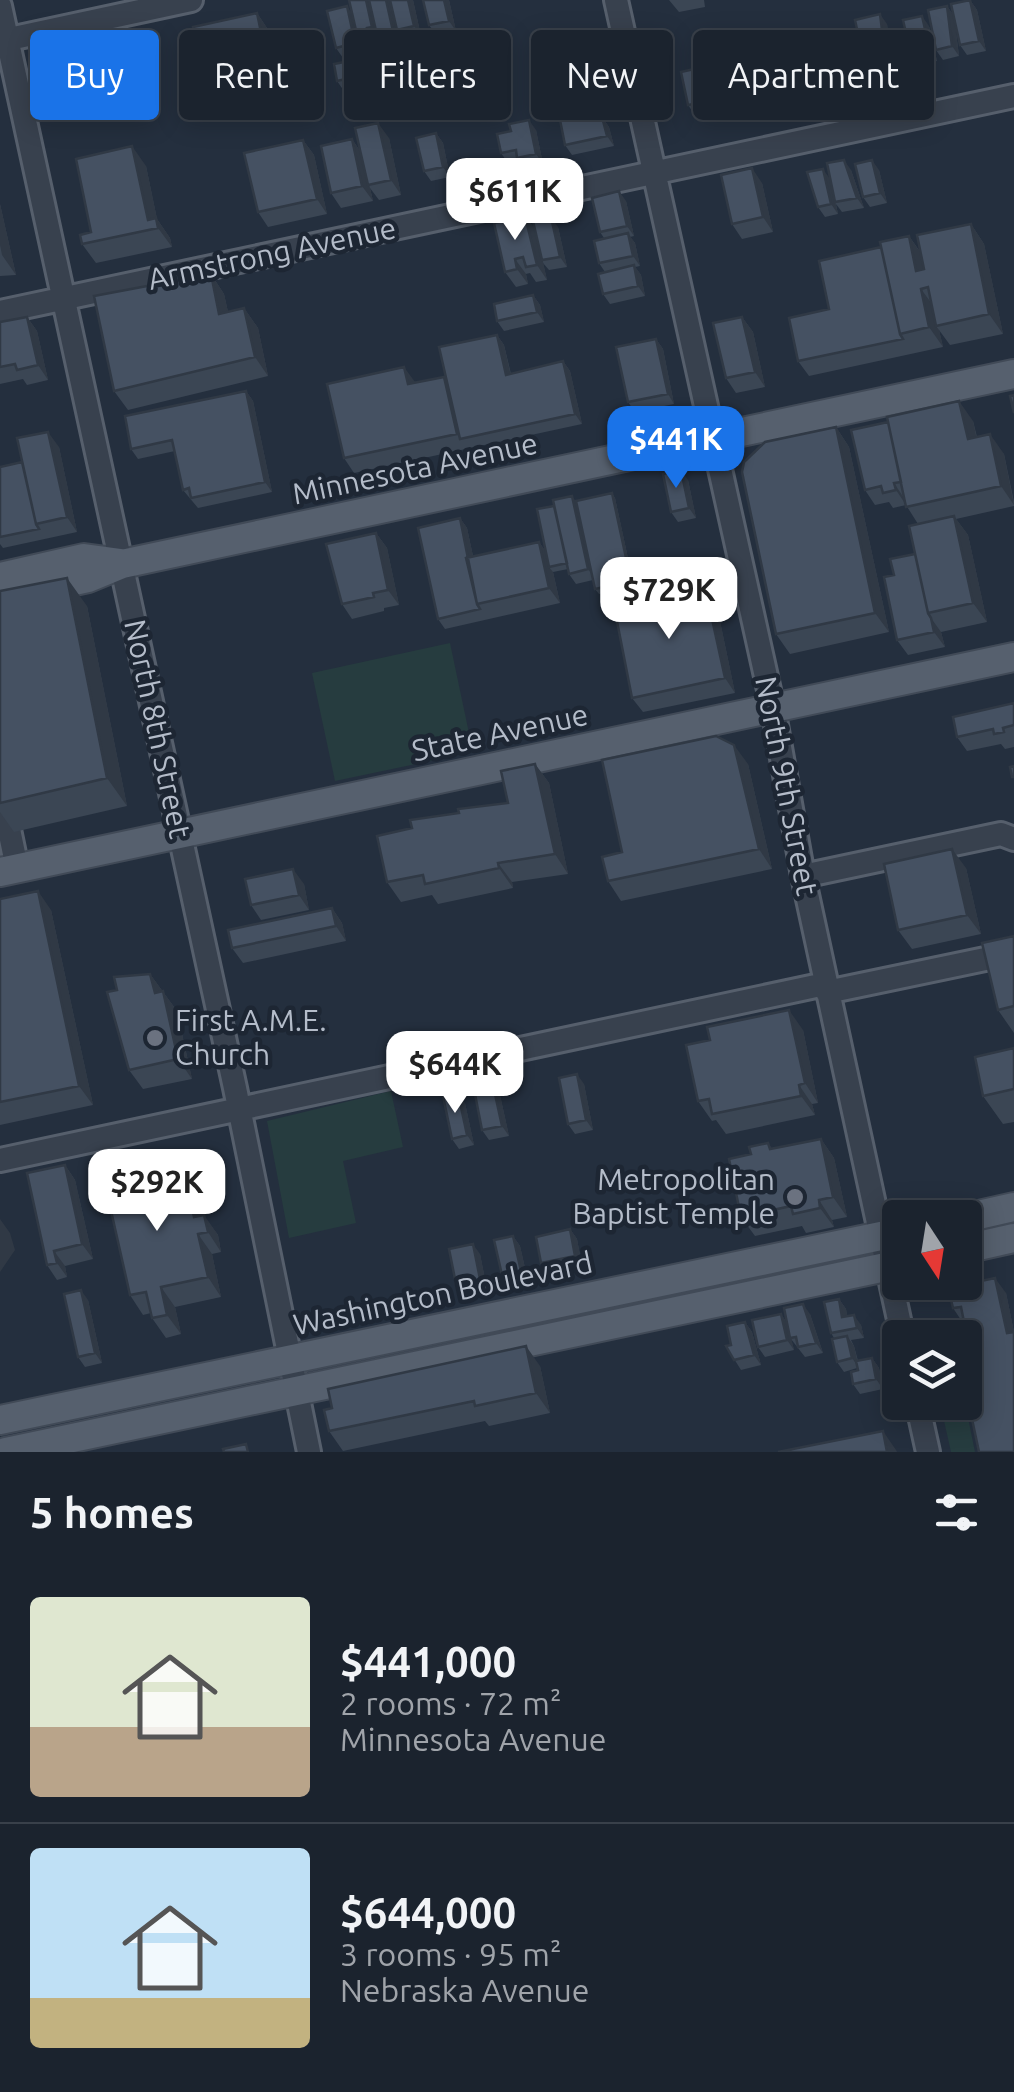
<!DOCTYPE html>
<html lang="en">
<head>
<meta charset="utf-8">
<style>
	:root { --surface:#1b232e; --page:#242b36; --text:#f1f3f6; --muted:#a0a4aa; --line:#39404a; --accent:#1a73e8 }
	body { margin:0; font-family:Ubuntu,sans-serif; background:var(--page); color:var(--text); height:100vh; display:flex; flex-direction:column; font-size:38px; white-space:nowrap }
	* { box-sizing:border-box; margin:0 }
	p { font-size:32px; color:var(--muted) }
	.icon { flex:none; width:55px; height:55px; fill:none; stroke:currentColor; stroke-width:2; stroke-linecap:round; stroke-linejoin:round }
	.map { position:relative; height:1452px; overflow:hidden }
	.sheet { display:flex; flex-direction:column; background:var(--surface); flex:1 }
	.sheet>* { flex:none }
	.guide { position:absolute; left:30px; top:30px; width:955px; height:90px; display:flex; gap:20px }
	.needle { width:65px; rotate:168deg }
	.fabs { position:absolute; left:882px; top:1200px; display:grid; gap:20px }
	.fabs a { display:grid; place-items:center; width:100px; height:100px; border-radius:10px; background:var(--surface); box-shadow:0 5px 25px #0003,0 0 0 2px var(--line); font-size:50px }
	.price { position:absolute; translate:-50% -85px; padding:0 22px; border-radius:20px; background:#fff; color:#222; font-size:32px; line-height:65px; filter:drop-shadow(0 2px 5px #0008) }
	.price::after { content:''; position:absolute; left:50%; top:60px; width:30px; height:22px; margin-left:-15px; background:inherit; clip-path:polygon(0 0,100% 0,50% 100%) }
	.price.on { background:var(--accent); color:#fff }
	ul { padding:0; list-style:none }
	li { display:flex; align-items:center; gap:30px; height:250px; padding:0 30px }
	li+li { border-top:2px solid var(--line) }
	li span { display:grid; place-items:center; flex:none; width:280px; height:200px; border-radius:10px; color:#555 }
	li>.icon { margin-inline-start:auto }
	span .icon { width:120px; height:120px; fill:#fffc; stroke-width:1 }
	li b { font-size:42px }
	h2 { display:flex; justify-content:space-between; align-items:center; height:120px; padding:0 30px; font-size:42px }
	.tag { padding:0 35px; border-radius:10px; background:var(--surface); box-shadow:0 5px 25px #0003,0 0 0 2px var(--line); font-size:35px; line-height:90px }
	.tag.on { background:var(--accent); color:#fff }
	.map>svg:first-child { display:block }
	.green { fill:#263c3f }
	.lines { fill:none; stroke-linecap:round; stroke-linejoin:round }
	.minor-casing { stroke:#565f6c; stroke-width:28 }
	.major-casing { stroke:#414a57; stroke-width:32 }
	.minor { stroke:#38414e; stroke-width:22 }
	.major { stroke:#56606e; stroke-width:28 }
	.wall { fill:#3b4654 }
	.shaded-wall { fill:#303945 }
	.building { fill:#455162; stroke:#303945; stroke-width:2.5 }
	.worship-dot { fill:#6b7280; stroke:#1d2633; stroke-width:4 }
	.labels { text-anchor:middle; stroke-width:9; stroke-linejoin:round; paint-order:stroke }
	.street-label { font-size:30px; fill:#b4bcc9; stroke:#1d2633 }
	.poi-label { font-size:30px; fill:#b4bcc9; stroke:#1d2633; text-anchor:start }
</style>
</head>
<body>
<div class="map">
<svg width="1014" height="1452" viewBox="0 0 1014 1452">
	<rect width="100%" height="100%" fill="#242f3e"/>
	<path class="green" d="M450 643 473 752 335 781 312 673Z
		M391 1091 403 1147 343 1161 356 1223 289 1238 267 1121Z
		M940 1403H965L975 1452H951Z"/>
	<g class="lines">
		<defs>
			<path id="minor" d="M616 0 773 708 803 876 903 1338
				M0 6 235 1088 309 1452
				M0 41 191 0
				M0 312 1014 96
				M0 786 17 868
				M803 876 1001 834 1014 839
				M827 992 1014 953
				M0 1160 825 984
				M917 1402 928 1452"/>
			<path id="major" d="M0 577 84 558 121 563
				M0 597 88 578 122 564 1014 374
				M0 872 1014 657
				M965 1218 1014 1207
				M965 1249 1014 1238
				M0 1420 900 1232
				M6 1452 900 1264"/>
		</defs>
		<use href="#minor" class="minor-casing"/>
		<use href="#major" class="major-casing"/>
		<use href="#minor" class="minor"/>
		<use href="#major" class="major"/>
	</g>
	<path class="wall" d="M413 0 421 36 404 40 398 32 402 49 429 55 433 73 409 78 402 68 398 51 386 54 379 44 377 37 374 38 376 46 365 49 359 41 362 53 343 58 336 48 352 15 370 2Z
		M449 0 456 31 436 35 429 25Z
		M669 0H704L705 7 679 12Z
		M970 0 977 10 986 51 967 55 960 45Z
		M947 6 954 16 959 56 943 60 936 50Z
		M257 13 267 28 279 81 215 95 204 80Z
		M887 24 893 71 872 76 865 66Z
		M929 26 937 61 918 65 911 55Z
		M811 46 818 56 825 89 808 93 801 83Z
		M460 49 464 66 442 72 435 62Z
		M580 51 587 61 591 79 579 81 580 87 549 94 542 84Z
		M146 52 156 100 89 115 79 100Z
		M796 65 799 92 782 101 775 91Z
		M707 66 714 76 721 110 695 115 688 105Z
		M761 67 770 105 754 108 748 100 750 108 736 111 729 101 741 68Z
		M366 69 370 85 344 91 337 81Z
		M593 108 599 117H602L609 127 614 146 572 155 565 145Z
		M536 130 543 164 524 168 520 161 508 163 501 153 511 131Z
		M436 133 443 143 450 177 431 181 424 171Z
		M389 138 401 195 379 200 370 188 373 201 341 208 331 193 352 139 360 151Z
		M303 140 314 155 327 214 268 227 258 212Z
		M146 166 157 219 170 238 172 247 96 263 82 244Z
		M851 170 864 208 842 212 836 204 838 214 825 217 818 207 830 178Z
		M879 170 887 203 870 207 863 197Z
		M762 183 773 232 742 239 732 224Z
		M626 201 634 236 630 237 635 243 640 266 635 267 641 275 645 296 610 304 603 294 605 272 599 263 604 238 600 232Z
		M0 204 16 275 0 276Z
		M525 216 535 229 558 227 567 267 549 270 543 263 547 280 536 282 530 273 526 274 528 284 516 287 505 272Z
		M971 224 984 244 1003 334 950 345 939 330 943 347 809 376 798 361 829 309 881 247 909 236 921 253Z
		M211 274 224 294 228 312 244 308 258 328 268 376 128 410 114 391Z
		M533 295 540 305 544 322 504 331 497 321Z
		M27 317 37 331 48 380 27 385 23 379 0 384V322Z
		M742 317 753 332 765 387 736 393 726 378Z
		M497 335 504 345 511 374 563 361 570 371 582 424 354 473 344 458 415 383 444 377 447 382Z
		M656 339 663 349 674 404 635 412 628 402Z
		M246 391 253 401 272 492 198 508 183 490 175 451 138 459 131 449Z
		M973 421 977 437 1004 454 1014 502V506L956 519 968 535 987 622 941 632 945 647 908 655 897 640 894 575 915 554 918 524 906 505 893 508 889 502 875 505 865 490Z
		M836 427 849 447 889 632 790 654 776 634Z
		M59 447 77 532 3 548 0 544V467L22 462Z
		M688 480 696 518 678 522 671 512Z
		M612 493 615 498 634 586 599 594 595 589 593 580 576 584 569 574 568 569 553 572 560 603 445 629 438 619 460 518 467 528 473 556 539 542 546 552 576 501Z
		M376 533 387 548 399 605 384 608V611L352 619 342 604Z
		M705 587 716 602 735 693 643 712 632 698Z
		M0 591 87 606 127 806 14 832 0 812Z
		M1014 703V747L1005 749 1001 744 967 751 957 737Z
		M535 764 549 783 568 874 512 882 513 888 438 904 432 895 401 902 387 882 412 828 459 813 508 803Z
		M748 764 772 869 621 901 608 881 622 852Z
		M966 868 981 934 912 949 898 930Z
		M304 884 309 910 261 920 251 905Z
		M0 899 51 910 93 1105 0 1125Z
		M332 908 342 923 346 941 243 963 232 948Z
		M1014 936V1033L998 1010Z
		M150 974 177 1011 192 1079 143 1089 129 1070 117 990Z
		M803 1030 818 1103 812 1104 815 1115 726 1134 716 1120 712 1121 698 1101Z
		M1014 1048V1122L1003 1124 983 1096Z
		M584 1084 593 1130 575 1134 568 1124Z
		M493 1085 500 1095 509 1136 489 1140 482 1130Z
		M465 1103 474 1145 459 1149 452 1139Z
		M821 1139 834 1158 847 1217 832 1220 834 1227 806 1233 802 1226 755 1236 741 1217 751 1154 768 1143 772 1149Z
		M65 1165 75 1180 93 1259 65 1266 67 1277 57 1280 47 1265Z
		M197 1187 203 1215 218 1235 221 1252 212 1254 221 1297 175 1307 181 1334 166 1338 152 1318 151 1313 143 1315 130 1295Z
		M570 1229 577 1239 582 1266 548 1273 541 1263Z
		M513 1236 520 1246 528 1281 509 1285 502 1275Z
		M480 1254 487 1289 463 1294 456 1284Z
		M1006 1293 1014 1332 973 1341 966 1332 965 1323H963L953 1308Z
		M839 1299 846 1309 847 1316 861 1325 864 1338 851 1340 854 1346 858 1361 872 1358 879 1368 883 1389 860 1394 853 1384 857 1368 844 1372 837 1362 834 1338 831 1333Z
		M88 1300 102 1363 85 1367 78 1357Z
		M781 1314 787 1323 810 1314 823 1353 805 1357 791 1339 794 1350 765 1357 758 1347Z
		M745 1322 752 1332 761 1365 741 1370 726 1346 731 1345Z
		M540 1366 550 1413 489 1426 485 1421 343 1451 329 1431Z"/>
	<path class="shaded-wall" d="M366 0H368L372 5 379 37 372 27Z
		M386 0H389L392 4 402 50 395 40Z
		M408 0H413L421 36 414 26Z
		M444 0H449L456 31 449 21Z
		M970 0 977 10 986 51 979 41Z
		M347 6 354 16 362 53 355 43Z
		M947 6 954 16 959 56 952 46Z
		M257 13 267 28 279 81 268 66Z
		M880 14 887 24 893 71 886 61Z
		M922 16 929 26 937 61 930 51Z
		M367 28 374 38 376 46 369 36Z
		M135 37 146 52 156 100 146 85Z
		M453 39 460 49 464 66 457 56Z
		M422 45 429 55 433 73 426 63Z
		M811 46 818 56 825 89 818 79Z
		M580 51 587 61 591 79 584 69Z
		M789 55 796 65 799 92 792 82Z
		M754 57 761 67 770 105 763 95Z
		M359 59 366 69 370 85 363 75Z
		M735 60 742 70 750 108 743 98Z
		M707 66 714 76 721 110 714 100Z
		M602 117 609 127 614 146 607 136Z
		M529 120 536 130 543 164 536 154Z
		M378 123 389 138 401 195 391 180Z
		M436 133 443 143 450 177 443 167Z
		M352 139 362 154 373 201 362 186Z
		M303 140 314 155 327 214 317 199Z
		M132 146 146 166 157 219 170 238 172 247 158 228 148 220Z
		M844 160 851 170 864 208 857 198Z
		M872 160 879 170 887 203 880 193Z
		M752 168 762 183 773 232 763 217Z
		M823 169 830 179 838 214 831 204Z
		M619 191 626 201 634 236 627 226Z
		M0 204 16 275 2 255 0 245Z
		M525 216 536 230 547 280 537 265Z
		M551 217 558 227 567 267 560 257Z
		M971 224 984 244 1003 334 989 314Z
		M628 233 635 243 640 266 633 256Z
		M909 236 922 255 930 291 916 271Z
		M515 259 526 274 528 284 517 269Z
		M634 265 641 275 645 296 638 286Z
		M211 274 224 294 233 334 219 314Z
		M921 289 935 308 936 326 939 330 943 347 929 327Z
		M533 295 540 305 544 322 537 312Z
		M244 308 258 328 268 376 255 357Z
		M27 317 37 331 48 380 38 365Z
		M742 317 753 332 765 387 755 372Z
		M497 335 504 345 513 385 506 375Z
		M656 339 663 349 674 404 668 394Z
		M563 361 570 371 582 424 575 414Z
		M404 367 415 382 418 399 408 384Z
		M444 377 454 391 460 439 457 434Z
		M246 391 253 401 272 492 265 482Z
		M959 401 973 421 981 459 968 439Z
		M836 427 849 447 889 632 875 613Z
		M48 432 59 447 77 532 67 517Z
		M990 434 1004 454 1014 505 1001 486Z
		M681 470 688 480 696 518 689 508Z
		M894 483 904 498 906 505 896 490Z
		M612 493 615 498 634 586 631 581Z
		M572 496 579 506 595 579 588 569Z
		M954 516 968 535 987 622 973 603Z
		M460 518 467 528 483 603 479 604Z
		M376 533 387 548 399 605 388 590Z
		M539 542 550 557 549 567 553 572 560 603 549 588Z
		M67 578 87 606 127 806 107 778Z
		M705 587 716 602 735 693 725 678Z
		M931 618 941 632 945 647 934 632Z
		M734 745 748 764 772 869 759 849Z
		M535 764 549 783 568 874 555 854Z
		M952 849 966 868 981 934 967 915Z
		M498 863 512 882 513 888 499 868Z
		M293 869 304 884 309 910 299 895Z
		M38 891 51 910 93 1105 79 1086Z
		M332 908 342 923 346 941 336 926Z
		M150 974 177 1011 192 1079 178 1059 155 993Z
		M789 1010 803 1030 818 1103 805 1083Z
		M577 1074 584 1084 593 1130 586 1120Z
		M493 1085 500 1095 509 1136 502 1126Z
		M799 1085 812 1104 815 1115 801 1096Z
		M458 1093 465 1103 474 1145 467 1135Z
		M821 1139 834 1158 847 1217 833 1197Z
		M65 1165 75 1180 93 1259 82 1244Z
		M183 1167 197 1187 207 1232 194 1217Z
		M819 1200 832 1220 834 1227 820 1208Z
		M204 1215 218 1235 221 1252 208 1232Z
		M0 1219 10 1233 15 1250 0 1272Z
		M570 1229 577 1239 582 1266 575 1256Z
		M198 1234 212 1254 221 1297 208 1277Z
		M513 1236 520 1246 528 1281 521 1271Z
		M473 1244 480 1254 487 1289 480 1279Z
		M54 1251 65 1266 67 1277 57 1263Z
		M995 1278 1006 1293 1014 1332 1007 1333Z
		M161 1287 175 1307 181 1334 167 1315Z
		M81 1290 88 1300 102 1363 95 1353Z
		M839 1299 846 1309 849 1327 842 1317Z
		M803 1304 810 1314 823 1353 816 1343Z
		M781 1314 788 1324 794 1350 787 1340Z
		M854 1315 861 1325 864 1338 857 1328Z
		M745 1322 752 1332 761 1365 754 1355Z
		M847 1336 854 1346 859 1368 852 1358Z
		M526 1346 540 1366 550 1413 536 1393Z
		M872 1358 879 1368 883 1389 876 1379Z
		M883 1431 896 1450 897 1452H887Z"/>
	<path class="building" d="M349 0H366L372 27 367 28 369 36 358 39Z
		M369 0H386L395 40 379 44Z
		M390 0H408L414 26 397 30Z
		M423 0H444L449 21 429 25Z
		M970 0 979 41 960 45 951 4Z
		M347 6 355 43 336 48 327 11Z
		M947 6 952 46 936 50 928 10Z
		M257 13 268 66 204 80 193 27Z
		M880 14 886 61 865 66 855 20Z
		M922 16 930 51 911 55 903 20Z
		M135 37 146 85 79 100 68 51Z
		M453 39 457 56 435 62 431 44Z
		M422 45 426 63 402 68 398 50Z
		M811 46 818 79 801 83 794 49Z
		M784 47 789 55 792 82 775 91 768 63 775 61 772 51Z
		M580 51 584 69 572 71 573 77 542 84 537 60Z
		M754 57 763 95 747 98 739 60Z
		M359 59 363 75 337 81 334 64Z
		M735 60 743 98 729 101 721 63Z
		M707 66 714 100 688 105 681 72Z
		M593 108 595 118 602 117 607 136 565 145 559 115Z
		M529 120 536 154 517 158 516 150 501 153 497 134 511 131 509 124Z
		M378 123 391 180 368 185 355 128Z
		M436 133 443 167 424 171 416 138Z
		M352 139 362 186 331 193 321 146Z
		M303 140 317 199 258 212 244 153Z
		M132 146 148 220 156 218 158 228 82 244 80 235 91 232 76 159Z
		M844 160 857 198 835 202 827 163Z
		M872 160 880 193 863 197 855 164Z
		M752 168 763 217 732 224 721 175Z
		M823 169 831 204 818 207 807 172Z
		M619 191 627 226 600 232 592 198Z
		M525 216 537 265 526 267 523 257 515 259 517 269 505 272 494 223Z
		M551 217 560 257 542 260 533 221Z
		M971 224 989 314 936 326 928 287 921 289 929 327 900 334 880 242 909 236 916 271 924 269 917 235Z
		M628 233 633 256 599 263 594 241Z
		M881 247 900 334 903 339 798 361 789 318 829 309 819 261Z
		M634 265 638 286 603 294 598 274Z
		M211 274 219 314 244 308 255 357 114 391 94 296Z
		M533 295 537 312 497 321 494 304Z
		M27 317 38 365 17 370 15 364 0 367V322Z
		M742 317 755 372 726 378 713 323Z
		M497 335 506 375 563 361 575 414 460 439 439 347Z
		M656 339 668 394 628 402 616 347Z
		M404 367 408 384 444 377 457 434 344 458 327 384Z
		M246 391 265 482 191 498 189 488 183 490 172 440 131 449 125 416Z
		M1014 395V413L1010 396Z
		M959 401 968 439 990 434 1001 486 906 507 887 417Z
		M888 422 901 482 894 483 896 490 883 493 881 486 865 490 851 430Z
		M836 427 875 613 776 634 742 472 744 462 765 442Z
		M48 432 67 517 36 524 17 438Z
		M22 462 36 524 39 529 0 537V467Z
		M681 470 689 508 671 512 663 474Z
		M612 493 631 581 595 589 576 501Z
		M572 496 588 569 569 574 553 500Z
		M554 506 567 563 549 567 537 509Z
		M954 516 973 603 928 613 909 526Z
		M460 518 477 604 480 609 438 619 418 528Z
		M376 533 388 590 373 593 374 597 342 604 326 544Z
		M539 542 549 588 477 604 466 558Z
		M915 554 928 613 931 618 934 632 897 640 884 577 894 575 890 559Z
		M67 578 107 778 0 803V591Z
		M705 587 725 678 632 698 614 606Z
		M1014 703V725L1003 728 1004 732 994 734 993 729 957 737 953 717Z
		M716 736 734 745 759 849 608 881 602 857 622 852 602 760Z
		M535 764 555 854 498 863 499 868 425 884 423 875 387 882 377 836 412 828 410 820 459 813 458 809 508 803 501 771Z
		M1014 766V777H1012L1010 767Z
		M952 849 967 915 898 930 884 864Z
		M293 869 299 895 251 905 245 879Z
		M38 891 79 1086 0 1102V899Z
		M332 908 336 926 232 948 228 930Z
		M1014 936V1006L998 1010 982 943Z
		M150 974 155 993 163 991 178 1059 129 1070 107 992 117 990 114 977Z
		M789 1010 805 1083 799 1085 801 1096 712 1114 709 1099 698 1101 686 1045 710 1040 707 1027Z
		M1014 1048V1089L983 1096 975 1057Z
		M577 1074 586 1120 568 1124 559 1078Z
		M493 1085 502 1126 482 1130 474 1089Z
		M458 1093 467 1135 452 1139 443 1096Z
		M821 1139 833 1197 819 1200 820 1208 793 1214 791 1206 741 1217 729 1159 751 1154 749 1147 768 1143 770 1149Z
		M65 1165 82 1244 54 1251 57 1263 47 1265 27 1173Z
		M183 1167 194 1217 204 1215 208 1232 198 1234 208 1277 161 1287 167 1315 152 1318 146 1292 130 1295 105 1184Z
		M570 1229 575 1256 541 1263 536 1237Z
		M513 1236 521 1271 502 1275 494 1240Z
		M473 1244 480 1279 456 1284 449 1249Z
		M995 1278 1007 1333 1014 1332V1452H979L965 1386V1343L978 1340 976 1330 966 1332 961 1307 953 1308 948 1288Z
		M81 1290 95 1353 78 1357 64 1294Z
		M839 1299 842 1317 854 1315 857 1328 831 1333 824 1302Z
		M803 1304 816 1343 798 1347 796 1337 790 1338 784 1308Z
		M781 1314 787 1340 758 1347 752 1320Z
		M745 1322 754 1355 734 1360 726 1346 731 1345 727 1326Z
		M847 1336 852 1358 837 1362 832 1339Z
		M526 1346 536 1393 475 1406 474 1401 329 1431 324 1410 332 1408 328 1389Z
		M872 1358 876 1379 853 1384 851 1372 858 1370 856 1361Z
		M883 1431 887 1452H778Z
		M246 1444 248 1452H224L223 1449Z"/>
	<g class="worship-dot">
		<circle cx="155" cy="1038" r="10"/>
		<circle cx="795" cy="1197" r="10"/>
	</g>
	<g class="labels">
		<g class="street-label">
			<text transform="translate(272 254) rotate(-12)" y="10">Armstrong Avenue</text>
			<text transform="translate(415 469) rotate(-12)" y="10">Minnesota Avenue</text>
			<text transform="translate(157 729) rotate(78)" y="10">North 8th Street</text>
			<text transform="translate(500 733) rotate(-12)" y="10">State Avenue</text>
			<text transform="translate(786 786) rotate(79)" y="10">North 9th Street</text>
			<text transform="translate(443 1294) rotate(-12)" y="10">Washington Boulevard</text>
		</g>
		<g class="poi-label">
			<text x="175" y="1031">First A.M.E.<tspan x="175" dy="34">Church</tspan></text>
			<text x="775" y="1190" text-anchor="end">Metropolitan<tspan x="775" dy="34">Baptist Temple</tspan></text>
		</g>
	</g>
</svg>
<div class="fabs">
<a><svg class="needle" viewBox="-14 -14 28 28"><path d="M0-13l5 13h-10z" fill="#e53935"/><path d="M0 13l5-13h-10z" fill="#a0a4aa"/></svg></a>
<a><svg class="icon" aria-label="layers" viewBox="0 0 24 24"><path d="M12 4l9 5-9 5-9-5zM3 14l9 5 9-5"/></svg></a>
</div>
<b class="price" style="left:515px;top:243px">$611K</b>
<b class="price on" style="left:676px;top:491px">$441K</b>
<b class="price" style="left:669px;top:642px">$729K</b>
<b class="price" style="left:455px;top:1116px">$644K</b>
<b class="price" style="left:157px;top:1234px">$292K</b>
<div class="guide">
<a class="tag on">Buy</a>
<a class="tag">Rent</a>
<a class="tag">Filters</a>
<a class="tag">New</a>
<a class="tag">Apartment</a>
</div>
</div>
<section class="sheet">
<h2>5 homes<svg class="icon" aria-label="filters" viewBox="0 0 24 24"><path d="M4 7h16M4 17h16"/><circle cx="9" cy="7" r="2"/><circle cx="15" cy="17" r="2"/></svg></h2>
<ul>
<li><span style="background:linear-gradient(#dfe7d0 65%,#b9a48a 0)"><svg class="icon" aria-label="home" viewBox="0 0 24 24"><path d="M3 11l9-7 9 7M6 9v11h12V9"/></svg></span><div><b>$441,000</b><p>2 rooms · 72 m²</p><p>Minnesota Avenue</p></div></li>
<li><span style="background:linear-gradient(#bfe0f5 75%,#c2b280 0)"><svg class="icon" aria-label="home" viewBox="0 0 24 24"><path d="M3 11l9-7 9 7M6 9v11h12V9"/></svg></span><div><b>$644,000</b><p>3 rooms · 95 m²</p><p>Nebraska Avenue</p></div></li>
</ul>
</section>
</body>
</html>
